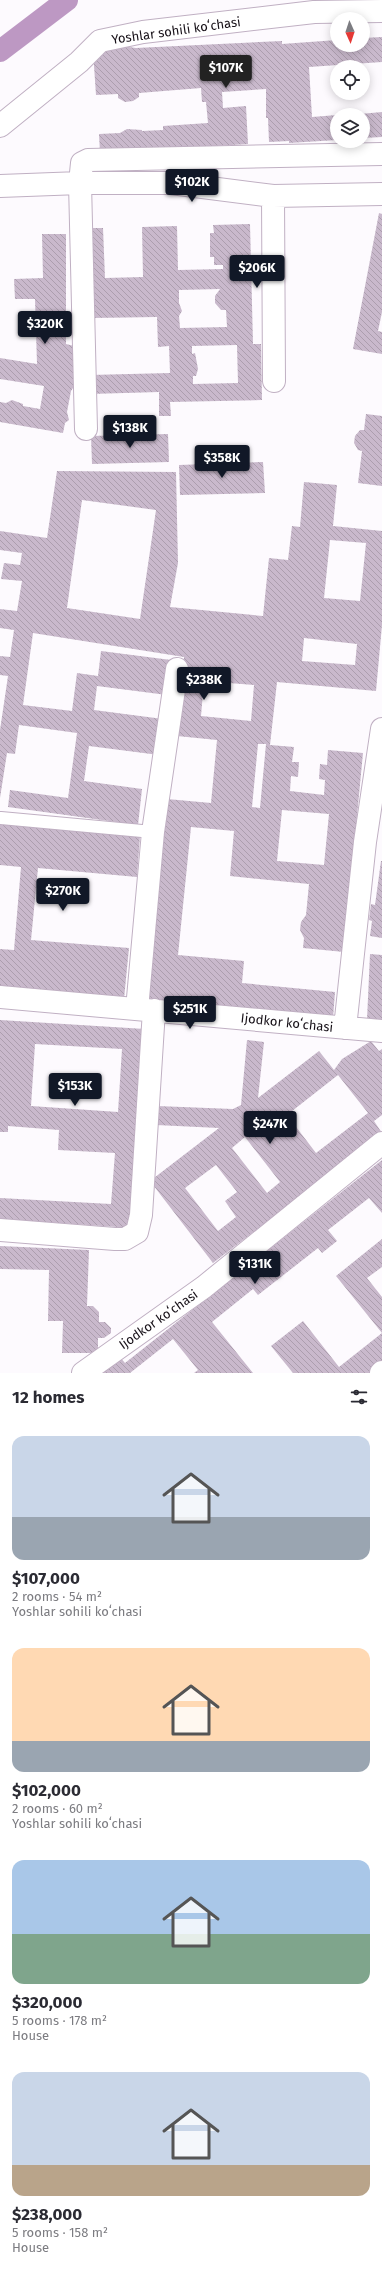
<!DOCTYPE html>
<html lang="en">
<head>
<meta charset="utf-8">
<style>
	:root { --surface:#fff; --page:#f7f7f7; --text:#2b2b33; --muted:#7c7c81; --accent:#111827 }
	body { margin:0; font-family:"Fira Sans",sans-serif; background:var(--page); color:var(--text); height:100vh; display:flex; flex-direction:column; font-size:15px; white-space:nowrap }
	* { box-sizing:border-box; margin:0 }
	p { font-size:13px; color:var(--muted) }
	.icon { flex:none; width:22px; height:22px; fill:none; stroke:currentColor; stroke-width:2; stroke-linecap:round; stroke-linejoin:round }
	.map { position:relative; height:1373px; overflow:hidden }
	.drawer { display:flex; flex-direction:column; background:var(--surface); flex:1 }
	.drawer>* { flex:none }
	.needle { width:26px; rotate:177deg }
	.tools { position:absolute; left:330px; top:12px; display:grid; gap:8px }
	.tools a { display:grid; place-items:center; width:40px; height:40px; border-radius:50%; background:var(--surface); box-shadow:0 2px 10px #0003; font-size:20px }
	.price { position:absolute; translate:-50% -34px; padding:0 9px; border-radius:4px; background:var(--accent); color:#fff; font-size:13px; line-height:26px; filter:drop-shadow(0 1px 2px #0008) }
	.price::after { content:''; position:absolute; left:50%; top:24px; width:12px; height:9px; margin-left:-6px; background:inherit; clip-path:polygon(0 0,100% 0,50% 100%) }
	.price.selected { background:#222; color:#fff }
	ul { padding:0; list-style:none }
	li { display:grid; align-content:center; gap:8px; height:212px; padding:0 12px }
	li span { display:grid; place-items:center; height:124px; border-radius:12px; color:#555 }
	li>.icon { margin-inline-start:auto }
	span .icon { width:72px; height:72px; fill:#fffc; stroke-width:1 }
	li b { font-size:17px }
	h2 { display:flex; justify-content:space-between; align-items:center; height:48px; padding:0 12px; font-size:17px }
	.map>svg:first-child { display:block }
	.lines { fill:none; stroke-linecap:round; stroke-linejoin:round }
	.canal { stroke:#bd98c3; stroke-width:22 }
	.building { fill:url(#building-back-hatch); fill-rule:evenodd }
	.lane-casing { stroke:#c0b0c3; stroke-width:14 }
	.street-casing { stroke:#c0b0c3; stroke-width:24 }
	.lane { stroke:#fff; stroke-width:12 }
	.street { stroke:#fff; stroke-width:22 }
	.labels { text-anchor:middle; stroke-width:3; stroke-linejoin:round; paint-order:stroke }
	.street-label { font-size:13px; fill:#171118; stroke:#fff }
</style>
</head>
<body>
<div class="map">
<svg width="382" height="1373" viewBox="0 0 382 1373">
	<defs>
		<pattern id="building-back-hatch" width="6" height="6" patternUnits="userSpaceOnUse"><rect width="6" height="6" fill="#c9b9cc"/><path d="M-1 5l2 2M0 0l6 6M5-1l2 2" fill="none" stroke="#ac9eae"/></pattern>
	</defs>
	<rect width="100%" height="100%" fill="#fdfafe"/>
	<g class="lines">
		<path class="canal" d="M0 51 67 0"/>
	</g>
	<path class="building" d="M382 37V62L309 67 312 117 337 115V140L289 143V141L269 142 268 118H266V89L222 92 223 108 246 106 248 144 100 153 99 134 120 133 127 129 142 130V131L163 130V126L208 123 206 102H202L201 88 139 93V97L133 101 125 102 118 98V94L96 95 93 51 115 50 122 46 136 48 282 41V44L337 40V45H363V38Z
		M382 112V137L363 138V115L360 114Z
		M379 213 382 214V312L378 331 382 332V354L353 349Z
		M250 224 253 344H261L262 400 170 402 171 416H159V392L90 394V375L170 373 169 346 158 347 157 317 93 318 91 228H103L105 278 143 277 142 227 177 226 178 270 223 269V265H214V257H210V233H214L213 225ZM220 289 215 296V303L221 310H226L227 327 180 328 179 316 182 311 179 303V290ZM237 345 238 383 193 384V376H196L198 369 195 353 192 354V346Z
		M42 234H66V344L74 346 73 381 75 385 71 391 67 412 69 420 65 423 63 433 0 422V402L6 403 12 400 23 404V406L40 409 44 386 0 379V358L37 364 35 299H15L14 279 43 278Z
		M366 414 382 416V486L358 483 362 451 358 450 354 443 355 436 360 430H364Z
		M168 434 169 462 92 464 91 436Z
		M263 462 265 493 180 495 179 465Z
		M57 471 176 472 178 563 170 607 263 616 269 558 288 560 292 526 300 527 304 482 337 485 333 526 382 531V625L376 691 277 682 270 745 294 747 292 762H299L298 777 291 776 290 791 324 795 325 780 319 779 320 764 327 765 328 750 363 753 344 952 303 948 304 938 300 930 301 922 306 915 309 884 230 876 234 831 191 827 178 955 244 961 242 983 335 992 333 1018 148 1000 167 799 211 803 217 740 177 736 184 657 33 633 23 705 72 711 77 673 98 676 101 651 171 660 167 695 97 686 94 710 163 719 159 755 89 746 84 781 142 789 138 825 8 807 10 790 68 798 77 733 19 725 15 754 7 753 0 798V730L8 676 0 675V656L10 657 14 630 0 628V609L17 611 22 581 1 579 4 563 20 565 22 553 0 550V531L47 538ZM82 500 156 510 140 619 67 608ZM330 540 366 543 360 601 324 598ZM304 638 357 644 355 665 302 661ZM204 681 254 685 251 721 201 716ZM258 744H266L260 808 252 807ZM282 810 329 814 324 865 277 861Z
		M0 824 140 836 137 877 38 868 31 940 129 948 124 999 0 988V949L14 950 21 867 0 865Z
		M381 861H382V938L370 936 372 921 369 920 371 904 375 905Z
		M370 954 382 955V1020H367Z
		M0 1020 145 1029 132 1228 0 1219V1198L111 1204 115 1153 58 1150 59 1130 8 1126V1132H0ZM35 1044 122 1049 118 1112 31 1106Z
		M247 1040 264 1042 258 1098 319 1051 334 1070 342 1059 371 1041 379 1051 382 1049V1115L374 1121 382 1133 213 1263 150 1181 219 1128 156 1125 157 1106 233 1109 241 1105ZM338 1075 368 1113 316 1153 287 1115ZM245 1137 280 1182 267 1193 232 1148ZM216 1165 237 1192 225 1201 236 1217 218 1231 185 1188Z
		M382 1160V1213L369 1198 328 1230 337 1241 322 1253 318 1248 258 1295 253 1289 212 1322 253 1373H194L198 1370 173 1339 130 1373H99L120 1357 125 1363Z
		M382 1239V1267L367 1278 382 1297V1367L375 1373H293L271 1346 303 1321 339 1367 382 1333 336 1276Z
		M0 1246 89 1250 87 1306H93L99 1312V1322H105L111 1328V1333L104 1338H98V1348L92 1353H62L63 1321H48L49 1270 0 1269Z"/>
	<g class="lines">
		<defs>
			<path id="lane" d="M1 818 153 832"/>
			<path id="street" d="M0 126 79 62 100 41 143 32 314 12 382 11
				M0 186 80 183H171L273 196 382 194
				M273 196 274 381
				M86 429 80 183 82 163 88 160 382 154
				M0 997 382 1031
				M137 1009 153 832 177 669
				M345 1028 365 842 382 729
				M0 1230 115 1239H125L137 1232 141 1215 154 1010
				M83 1373 204 1287 382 1143
				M381 1373 382 1372"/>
		</defs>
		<use href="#lane" class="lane-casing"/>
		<use href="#street" class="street-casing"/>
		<use href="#lane" class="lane"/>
		<use href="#street" class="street"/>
	</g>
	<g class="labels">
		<g class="street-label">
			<text transform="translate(176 30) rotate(-8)" y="5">Yoshlar sohili koʻchasi</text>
			<text transform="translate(287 1022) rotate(6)" y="5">Ijodkor koʻchasi</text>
			<text transform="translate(158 1319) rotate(-35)" y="5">Ijodkor koʻchasi</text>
		</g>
	</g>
</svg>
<div class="tools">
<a><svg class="needle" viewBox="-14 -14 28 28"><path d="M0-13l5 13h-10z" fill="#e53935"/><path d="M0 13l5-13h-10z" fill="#7c7c81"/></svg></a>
<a><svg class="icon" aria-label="locate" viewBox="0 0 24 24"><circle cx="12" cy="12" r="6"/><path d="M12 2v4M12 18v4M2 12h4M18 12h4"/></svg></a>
<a><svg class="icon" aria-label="layers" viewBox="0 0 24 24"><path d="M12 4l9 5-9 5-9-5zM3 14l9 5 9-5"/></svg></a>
</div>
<b class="price selected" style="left:226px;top:89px">$107K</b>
<b class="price" style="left:192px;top:203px">$102K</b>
<b class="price" style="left:257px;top:289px">$206K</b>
<b class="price" style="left:45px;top:345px">$320K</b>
<b class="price" style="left:130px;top:449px">$138K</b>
<b class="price" style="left:222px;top:479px">$358K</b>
<b class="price" style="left:204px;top:701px">$238K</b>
<b class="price" style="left:63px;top:912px">$270K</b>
<b class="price" style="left:190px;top:1030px">$251K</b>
<b class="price" style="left:75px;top:1107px">$153K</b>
<b class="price" style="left:270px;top:1145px">$247K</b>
<b class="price" style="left:255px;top:1285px">$131K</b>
</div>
<section class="drawer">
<h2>12 homes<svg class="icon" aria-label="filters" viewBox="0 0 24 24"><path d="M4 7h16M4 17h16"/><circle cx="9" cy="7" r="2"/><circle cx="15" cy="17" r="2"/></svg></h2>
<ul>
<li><span style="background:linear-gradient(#c9d6e8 65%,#9aa5b1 0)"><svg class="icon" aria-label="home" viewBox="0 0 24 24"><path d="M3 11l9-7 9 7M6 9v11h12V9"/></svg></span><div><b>$107,000</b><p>2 rooms · 54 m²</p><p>Yoshlar sohili koʻchasi</p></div></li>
<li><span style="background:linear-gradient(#ffd9b3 75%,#9aa5b1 0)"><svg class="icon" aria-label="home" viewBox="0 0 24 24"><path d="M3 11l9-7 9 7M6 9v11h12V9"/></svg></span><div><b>$102,000</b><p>2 rooms · 60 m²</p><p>Yoshlar sohili koʻchasi</p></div></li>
<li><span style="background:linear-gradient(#a9c7e8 60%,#7fa58c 0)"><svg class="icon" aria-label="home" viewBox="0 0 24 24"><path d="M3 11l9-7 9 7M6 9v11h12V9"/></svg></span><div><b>$320,000</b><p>5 rooms · 178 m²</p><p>House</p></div></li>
<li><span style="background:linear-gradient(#c9d6e8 75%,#b9a48a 0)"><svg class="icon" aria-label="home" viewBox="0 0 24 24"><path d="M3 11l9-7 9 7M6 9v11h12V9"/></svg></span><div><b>$238,000</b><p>5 rooms · 158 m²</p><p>House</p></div></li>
</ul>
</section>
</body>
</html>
